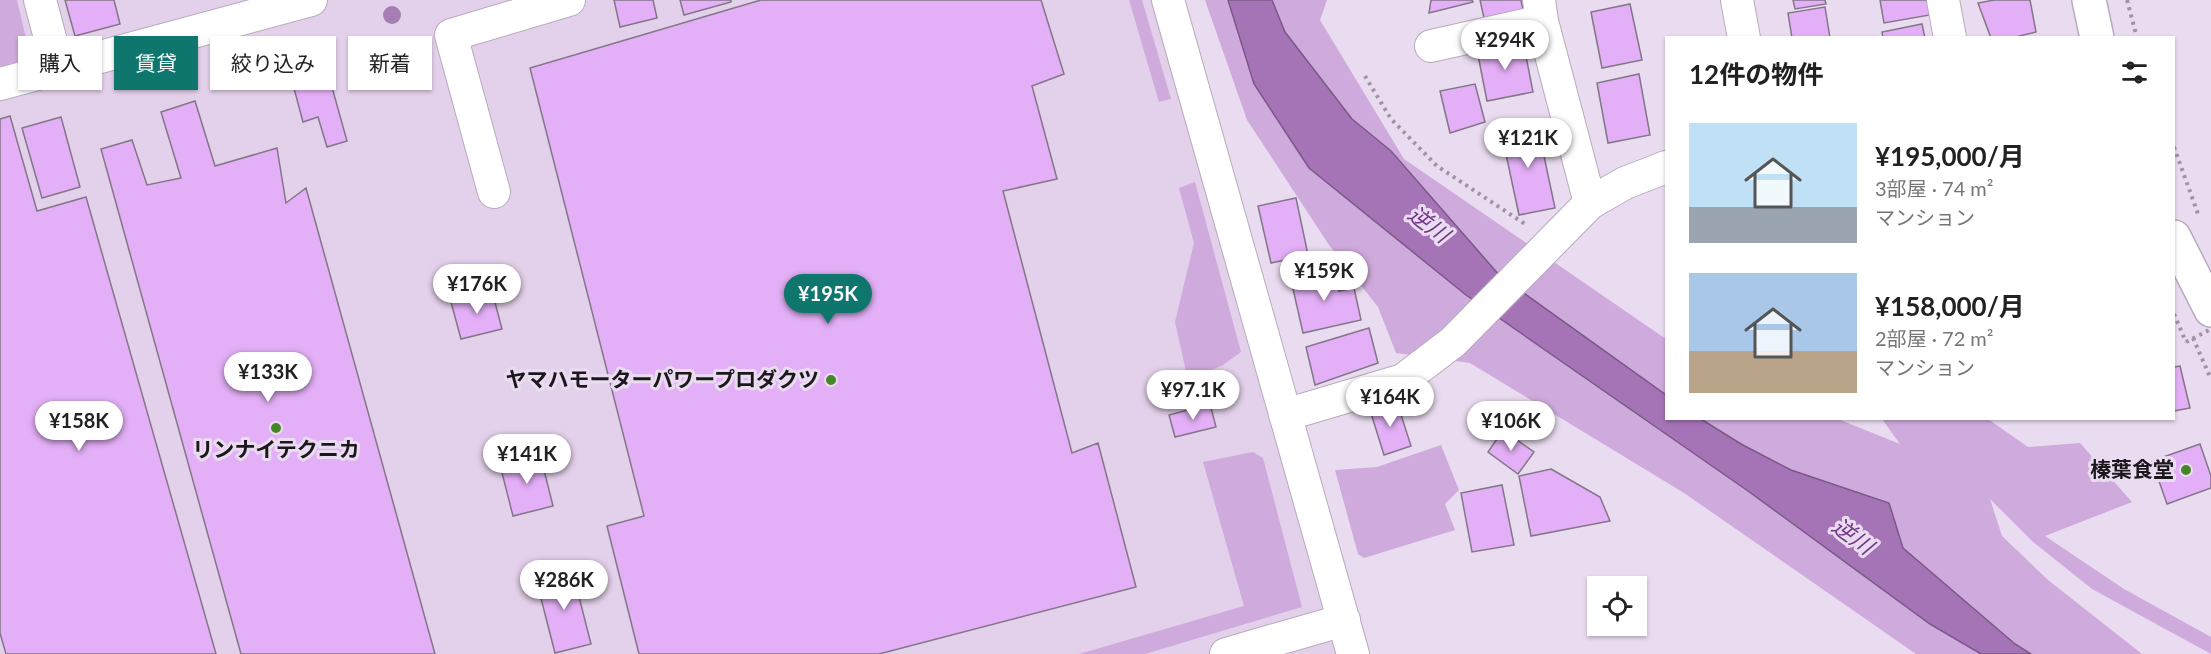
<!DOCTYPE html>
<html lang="ja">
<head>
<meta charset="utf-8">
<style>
	:root { --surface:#fff; --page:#f6f6f6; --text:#222; --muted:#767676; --accent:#0f766e }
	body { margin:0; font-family:Lato,"Noto Sans JP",sans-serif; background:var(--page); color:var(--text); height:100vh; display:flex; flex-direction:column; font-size:22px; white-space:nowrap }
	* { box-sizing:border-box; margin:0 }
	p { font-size:20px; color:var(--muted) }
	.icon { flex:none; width:33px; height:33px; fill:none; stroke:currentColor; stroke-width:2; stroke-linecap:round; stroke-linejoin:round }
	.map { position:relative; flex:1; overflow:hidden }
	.details { position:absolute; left:1665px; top:36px; width:510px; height:384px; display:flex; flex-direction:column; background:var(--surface); border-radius:0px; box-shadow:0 2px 4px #0004 }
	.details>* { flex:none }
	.guide { position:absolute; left:18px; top:36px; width:570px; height:54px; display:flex; gap:12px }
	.controls { position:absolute; left:1587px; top:576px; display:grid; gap:12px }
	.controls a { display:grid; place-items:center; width:60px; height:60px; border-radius:0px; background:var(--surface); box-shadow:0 2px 4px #0004; font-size:30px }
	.price { position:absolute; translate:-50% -51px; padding:0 14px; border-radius:21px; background:#fff; color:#222; font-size:20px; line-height:39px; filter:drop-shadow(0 2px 3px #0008) }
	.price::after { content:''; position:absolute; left:50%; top:36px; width:18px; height:14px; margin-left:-9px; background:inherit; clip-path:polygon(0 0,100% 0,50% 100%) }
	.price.on { background:var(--accent); color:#fff }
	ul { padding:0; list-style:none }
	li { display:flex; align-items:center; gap:18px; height:150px; padding:0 24px }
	li span { display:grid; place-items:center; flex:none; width:168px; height:120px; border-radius:0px; color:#555 }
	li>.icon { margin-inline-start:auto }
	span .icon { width:72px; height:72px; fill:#fffc; stroke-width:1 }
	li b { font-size:26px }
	h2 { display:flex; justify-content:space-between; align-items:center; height:72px; padding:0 24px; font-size:26px }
	.pill { padding:0 21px; border-radius:0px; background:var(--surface); box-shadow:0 2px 4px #0004; font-size:21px; line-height:54px }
	.pill.on { background:var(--accent); color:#fff }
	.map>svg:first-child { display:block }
	.built { fill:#e3d0ea }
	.green { fill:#cfaadc }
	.water { fill:#a574b6; stroke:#7c5888; stroke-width:1.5 }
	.building { fill:#e3aff6; stroke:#837687; stroke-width:1.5 }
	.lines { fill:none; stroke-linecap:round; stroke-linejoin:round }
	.minor-casing { stroke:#b8aabd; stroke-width:34 }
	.major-casing { stroke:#b8aabd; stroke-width:36 }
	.path { stroke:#9f94a4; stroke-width:4; stroke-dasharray:3 4.5; stroke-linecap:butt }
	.minor { stroke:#fff; stroke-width:32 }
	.major { stroke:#fff; stroke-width:33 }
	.path-bridge { stroke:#9f94a4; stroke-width:4; stroke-dasharray:3 4.5; stroke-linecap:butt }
	.tree { fill:#a67eb4 }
	.poi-dot { fill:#478627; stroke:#eadcf0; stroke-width:2 }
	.labels { text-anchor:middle; stroke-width:6; stroke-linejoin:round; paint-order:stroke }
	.poi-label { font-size:21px; font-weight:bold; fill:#1c161d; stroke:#eadcf0; text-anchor:end }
	.water-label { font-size:22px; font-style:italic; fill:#733587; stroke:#eadcf0 }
</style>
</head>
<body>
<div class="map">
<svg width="2211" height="654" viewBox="0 0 2211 654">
	<rect width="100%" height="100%" fill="#eadcf0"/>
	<path class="built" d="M0 0H1157L1339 654H0Z"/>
	<path class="green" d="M0 0H17L33 68 0 78Z
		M1129 0H1142L1171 99 1159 102Z
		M1205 0H1327L1320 20 1404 159 1666 339V418L1838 419 1900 444 1882 419H1988L2028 447 2080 443 2132 502 2045 536 2124 589 2211 637V654L2092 589 2032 541 1990 499 2002 536 2048 580 2142 654H1916L1684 493 1470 363 1396 353 1378 307 1329 245 1247 120Z
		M1195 182 1241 352 1223 365 1188 380 1175 322 1194 243 1179 188Z
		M1441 445 1459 490 1445 504 1455 530 1364 558 1358 554 1335 470 1377 467Z
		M1253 452 1263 458 1302 607 1145 654H1079L1244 606 1203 462Z"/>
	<path class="water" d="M1228 0H1272L1285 32 1352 119 1391 151 1500 276 1666 395V418L1701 419 1741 444 1791 470 1889 503 1903 548 2015 644 2031 654H1981L1930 624 1748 491 1466 295 1309 168 1254 84Z"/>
	<path class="building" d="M65 0H114L120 24 75 36Z
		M614 0H653L657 18 620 27Z
		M680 0H731V2L684 15Z
		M761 0H1041L1064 74 1032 86 1057 179 1003 191 1072 453 1098 443 1136 587 879 654H639L607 526 644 516 530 68Z
		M1431 0H1472L1473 2 1429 13Z
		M1480 0H1521L1523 10 1484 18Z
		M1793 0H1825L1826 4 1795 9Z
		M1880 0H1927L1930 15 1884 23Z
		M1994 0H2030L2036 32 2012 38H1991L1978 3Z
		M1630 4 1642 60 1602 68 1591 12Z
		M1825 7 1830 38H1792L1788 13Z
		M1922 24 1925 38H1883L1882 32Z
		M318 37 347 141 327 147 318 117 303 122 283 47Z
		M1523 41 1533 92 1487 101 1477 50Z
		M1639 74 1650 135 1608 143 1597 83Z
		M1475 84 1485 122 1450 133 1440 91Z
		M195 101 215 166 277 148 286 203 306 188 435 654H241L101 149 132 140 147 185 181 178 161 112Z
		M10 116 37 211 86 197 216 654H6L0 633V119Z
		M61 117 80 187 42 198 22 128Z
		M1537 123 1555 208 1519 215 1501 131Z
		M1296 198 1308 255 1271 263 1258 206Z
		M1335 270 1339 291 1354 288 1361 320 1303 333 1291 280Z
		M492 291 502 329 461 339 451 302Z
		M1369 328 1378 363 1315 385 1306 347Z
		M2180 366 2190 408 2174 411V367Z
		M1397 402 1411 446 1384 455 1370 410Z
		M1210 404 1216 427 1175 437 1169 415Z
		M1503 430 1534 452 1518 474 1488 452Z
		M2200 444 2211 476V488L2167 504 2152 461Z
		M540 454 553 506 513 516 500 465Z
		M1551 469 1600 497 1610 521 1531 536 1519 476Z
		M1502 485 1514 545 1472 552 1461 493Z
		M572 569 591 644 555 653 536 579Z"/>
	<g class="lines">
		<defs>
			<path id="minor" d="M40 0 58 68
				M1168 0 1353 654
				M1539 0 1542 21 1590 203
				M1737 0 1744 38
				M1943 0 1950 38
				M1431 46 1542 21
				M0 84 311 0
				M494 192 451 35 569 0
				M1285 415 1403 380 1453 342 1590 203 1625 183 1666 167
				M1226 654 1344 620"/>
			<path id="major" d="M2089 0 2097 38
				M2174 237 2211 310"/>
		</defs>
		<use href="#minor" class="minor-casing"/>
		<use href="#major" class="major-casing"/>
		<path class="path" d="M2127 0 2137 38
			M1365 76 1391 119 1437 166 1525 224
			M2174 147 2198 214
			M2174 314 2186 342
			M2193 338 2211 379"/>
		<use href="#minor" class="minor"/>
		<use href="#major" class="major"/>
		<path class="path-bridge" d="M2186 342 2211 329"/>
	</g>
	<circle class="tree" cx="392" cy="15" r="9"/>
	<g class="poi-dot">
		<circle cx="831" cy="380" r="6"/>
		<circle cx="276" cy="428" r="6"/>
		<circle cx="2186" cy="470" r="6"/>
	</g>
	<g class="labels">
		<g class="poi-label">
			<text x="819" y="387">ヤマハモーターパワープロダクツ</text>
			<text x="276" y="457" text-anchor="middle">リンナイテクニカ</text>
			<text x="2174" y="477">榛葉食堂</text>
		</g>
		<g class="water-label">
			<text transform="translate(1429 224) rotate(37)" y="8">逆川</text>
			<text transform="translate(1853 536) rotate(36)" y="8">逆川</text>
		</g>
	</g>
</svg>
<div class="controls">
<a><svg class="icon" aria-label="locate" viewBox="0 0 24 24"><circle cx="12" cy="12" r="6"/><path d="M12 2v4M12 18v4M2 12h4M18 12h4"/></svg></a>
</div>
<b class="price" style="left:1505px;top:71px">¥294K</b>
<b class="price" style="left:1528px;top:169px">¥121K</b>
<b class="price" style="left:1324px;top:302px">¥159K</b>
<b class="price" style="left:477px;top:315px">¥176K</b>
<b class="price on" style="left:828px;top:325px">¥195K</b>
<b class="price" style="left:268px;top:403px">¥133K</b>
<b class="price" style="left:1193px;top:421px">¥97.1K</b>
<b class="price" style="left:1390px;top:428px">¥164K</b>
<b class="price" style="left:79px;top:452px">¥158K</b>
<b class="price" style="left:1511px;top:452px">¥106K</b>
<b class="price" style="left:527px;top:485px">¥141K</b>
<b class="price" style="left:564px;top:611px">¥286K</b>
<div class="guide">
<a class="pill">購入</a>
<a class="pill on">賃貸</a>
<a class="pill">絞り込み</a>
<a class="pill">新着</a>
</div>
<section class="details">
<h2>12件の物件<svg class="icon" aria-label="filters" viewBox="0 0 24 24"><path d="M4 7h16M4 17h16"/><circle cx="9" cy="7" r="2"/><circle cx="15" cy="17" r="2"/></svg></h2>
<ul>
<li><span style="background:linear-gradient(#bfe0f5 70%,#9aa5b1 0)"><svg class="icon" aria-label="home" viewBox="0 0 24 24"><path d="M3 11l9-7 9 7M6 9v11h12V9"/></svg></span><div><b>¥195,000/月</b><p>3部屋 · 74 m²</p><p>マンション</p></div></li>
<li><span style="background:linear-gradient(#a9c7e8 65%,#b9a48a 0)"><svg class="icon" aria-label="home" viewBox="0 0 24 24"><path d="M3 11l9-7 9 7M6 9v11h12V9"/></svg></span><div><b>¥158,000/月</b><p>2部屋 · 72 m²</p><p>マンション</p></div></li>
</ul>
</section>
</div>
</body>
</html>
